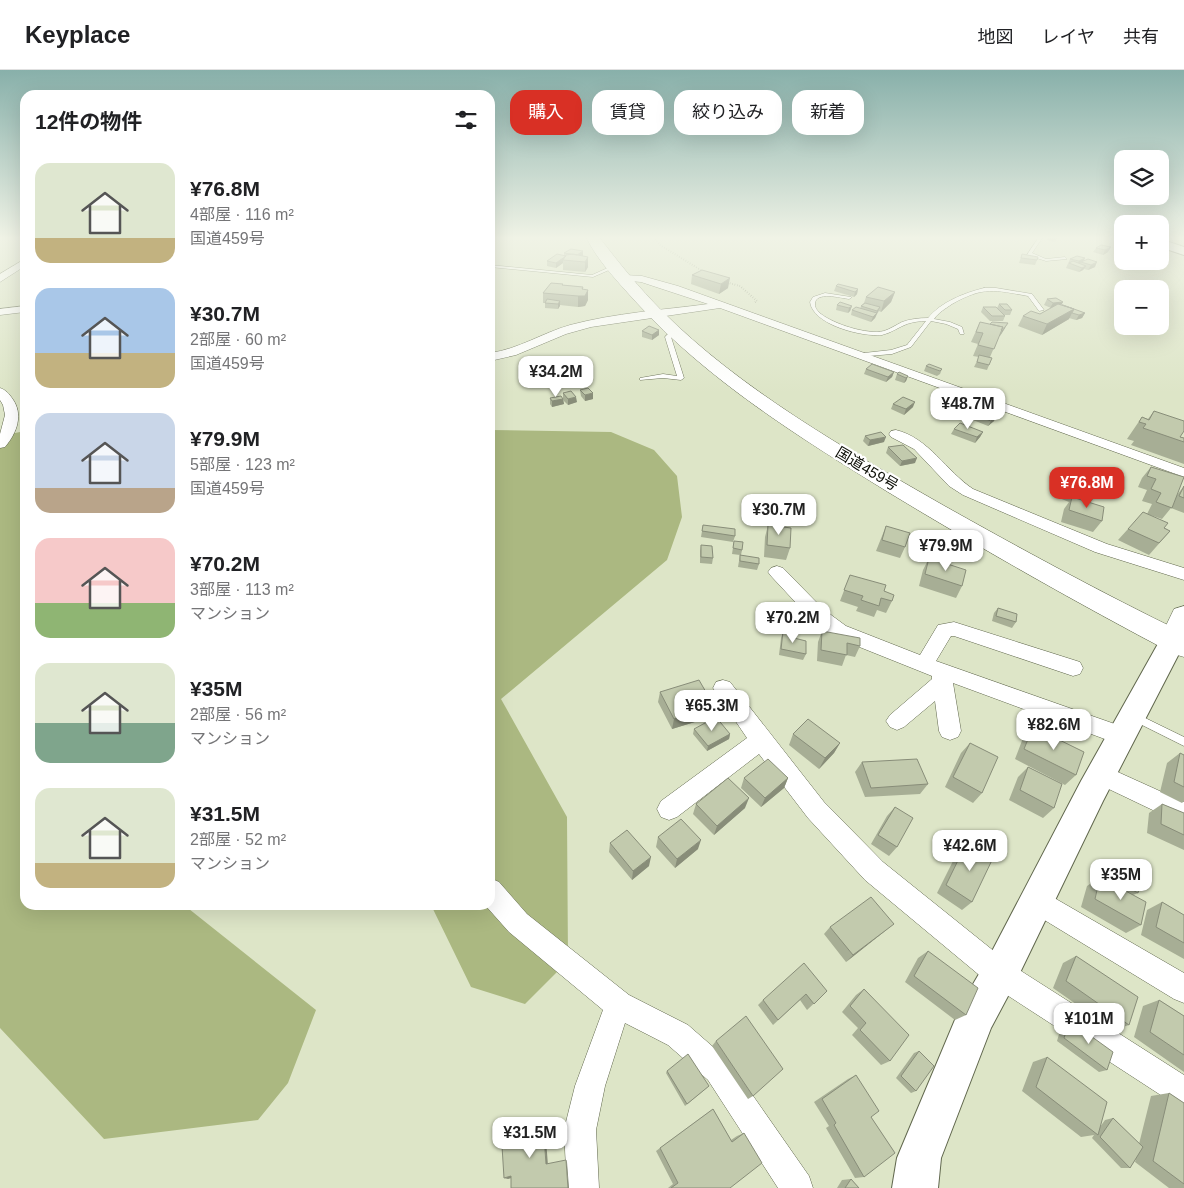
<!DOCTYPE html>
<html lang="ja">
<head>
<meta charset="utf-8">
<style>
	:root { --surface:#fff; --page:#f2f2f2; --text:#202124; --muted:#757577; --line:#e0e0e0; --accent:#d93025 }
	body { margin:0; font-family:Arial,"Noto Sans JP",sans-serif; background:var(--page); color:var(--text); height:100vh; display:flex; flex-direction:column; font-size:19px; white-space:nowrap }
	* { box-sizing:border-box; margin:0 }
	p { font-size:16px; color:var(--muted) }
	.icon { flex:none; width:28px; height:28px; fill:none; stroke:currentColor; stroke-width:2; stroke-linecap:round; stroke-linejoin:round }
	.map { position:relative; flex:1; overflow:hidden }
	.side { position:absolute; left:20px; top:20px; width:475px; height:820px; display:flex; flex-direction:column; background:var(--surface); border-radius:15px; box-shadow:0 5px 20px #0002 }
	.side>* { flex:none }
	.top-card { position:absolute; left:510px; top:20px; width:475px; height:45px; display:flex; gap:10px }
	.fabs { position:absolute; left:1114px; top:80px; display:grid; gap:10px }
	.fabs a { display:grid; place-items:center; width:55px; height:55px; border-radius:10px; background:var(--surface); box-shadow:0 5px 20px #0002; font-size:25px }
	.price { position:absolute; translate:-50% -42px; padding:0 11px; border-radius:10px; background:#fff; color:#222; font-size:16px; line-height:32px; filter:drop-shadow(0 1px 2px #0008) }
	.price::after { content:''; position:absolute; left:50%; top:30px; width:15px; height:11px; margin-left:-8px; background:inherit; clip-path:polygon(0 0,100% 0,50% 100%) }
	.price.current { background:var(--accent); color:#fff }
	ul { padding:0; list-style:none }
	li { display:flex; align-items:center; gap:15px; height:125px; padding:0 15px }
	li span { display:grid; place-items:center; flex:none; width:140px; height:100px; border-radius:15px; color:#555 }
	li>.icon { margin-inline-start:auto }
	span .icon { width:60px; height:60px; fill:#fffc; stroke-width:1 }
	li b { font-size:21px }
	h2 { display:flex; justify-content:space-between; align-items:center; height:60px; padding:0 15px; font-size:21px }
	.pill { padding:0 18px; border-radius:15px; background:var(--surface); box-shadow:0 5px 20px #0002; font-size:18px; line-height:45px }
	.pill.current { background:var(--accent); color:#fff }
	header { display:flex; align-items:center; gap:30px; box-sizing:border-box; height:70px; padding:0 25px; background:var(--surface); border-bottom:1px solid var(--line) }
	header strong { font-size:24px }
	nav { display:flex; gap:28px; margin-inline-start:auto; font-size:18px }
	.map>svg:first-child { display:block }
	.green { fill:#abb881 }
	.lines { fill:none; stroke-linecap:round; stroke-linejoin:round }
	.lane-casing { stroke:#60674d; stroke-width:1 }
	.street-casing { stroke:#60674d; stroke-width:1 }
	.secondary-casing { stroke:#60674d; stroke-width:2 }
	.primary-casing { stroke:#60674d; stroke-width:1 }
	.highway-casing { stroke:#60674d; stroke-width:1 }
	.path-far1 { stroke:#868b76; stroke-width:2; stroke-dasharray:0.5 2; stroke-linecap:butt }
	.path { stroke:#868b76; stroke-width:2.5; stroke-dasharray:0.5 2.5; stroke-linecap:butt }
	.lane { fill:#fff; fill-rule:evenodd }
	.street { fill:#fff; fill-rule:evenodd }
	.secondary { fill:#fff; fill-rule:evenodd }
	.primary { fill:#fff; fill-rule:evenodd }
	.highway { fill:#fff; fill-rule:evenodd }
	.wall { fill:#a7ae95 }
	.shaded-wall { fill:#888d79 }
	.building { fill:#c2caad; stroke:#888d79 }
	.labels { text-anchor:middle; stroke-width:4.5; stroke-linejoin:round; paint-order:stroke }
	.far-street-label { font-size:15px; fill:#0a0c04; stroke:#fff }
</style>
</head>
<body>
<header>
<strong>Keyplace</strong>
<nav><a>地図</a><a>レイヤ</a><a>共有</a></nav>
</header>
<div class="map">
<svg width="1184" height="1118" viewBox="0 0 1184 1118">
	<rect width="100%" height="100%" fill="#dde5c7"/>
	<path class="green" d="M490 360 611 362 654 380 677 406 682 447 667 490 501 629 567 747 568 891 525 934 471 917 431 835H490Z
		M25 361V835H184L316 940 288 1013 258 1050 104 1069 0 958V366Z"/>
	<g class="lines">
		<defs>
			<path id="lane" d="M1039 167H1043L1032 183 1046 189 1065 187 1067 189 1046 191 1027 185Z
				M490 195 592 205 612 196 616 197 593 207 490 197Z
				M984 218H996L1032 224 1044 240 1039 241 1028 226C994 220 984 216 952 234 945 239 939 242 934 249L950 252 962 257 964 264H960L958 259 946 254 931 251 911 277 892 284 857 287 854 285 855 284 891 280 907 275 926 251C920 251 913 252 907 254 899 257 891 263 882 265 862 267 813 255 810 232L813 227 825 223 851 227V228L849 229C841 228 815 221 815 234 815 239 818 241 821 244 834 254 867 265 884 261 890 259 896 255 902 252 910 249 919 248 928 248 941 232 964 223 984 218Z
				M672 260 677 261 671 267 684 308 681 310 663 308 640 310V308L663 304 677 306 665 267Z
				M1135 643 1184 667V676L1132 650 1130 647 1132 644Z"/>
			<path id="street" d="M25 189V196L0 212V204Z
				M624 205 642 206 678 216 1184 398V407L720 238 591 257 566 264 516 285 490 291V283C519 279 542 263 570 255 615 243 662 240 708 234L641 212 620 210 619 208Z
				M25 236V242L0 245V239Z
				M0 318C6 320 9 324 12 328 24 344 17 363 5 377L0 378V364L5 345 3 335 0 330Z
				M896 360C929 368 946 401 973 419L1107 474 1184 498V510L1095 482 963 425 949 416 914 379 891 367 889 364 891 361Z
				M777 496 783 498 823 539 846 556 920 585 938 555 954 552 1080 592 1083 598 1080 604 1073 606 954 566H951L936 591 1129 659 1132 666 1129 673 1121 675 953 613 961 661 958 667 950 670 942 667 939 661 935 631 904 657 897 660 890 657 886 651 890 645 932 609V606L832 566 811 549 771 506 768 502 771 498Z
				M723 610 730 612 824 732 883 792 1010 894 1184 1005V1037L1173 1033 990 914 865 810 808 748 759 684 677 747 669 750 661 747 657 739 661 731 747 668 713 618 716 612Z
				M1100 694 1184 732V755L1092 711 1089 704 1092 697Z
				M490 808 499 812 527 844 629 925 688 955 728 990 809 1106 813 1118H778L708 1010 668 975 625 953 605 1016 596 1060 599 1118H567L564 1060 575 1016 603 940 509 862 485 835H490Z
				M1037 818 1184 903V933L1174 929 1028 840 1024 831 1028 822Z"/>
			<path id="secondary" d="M1160 169 1184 177V185L1160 177Z
				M1173 560 1182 563 1184 574 1103 731 1016 911 991 958 941 1088 938 1118H892L897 1088 962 933 990 885 1081 711 1164 563Z"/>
			<path id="primary" d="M1184 536V575L1173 581 1163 578 1159 570 1174 539Z"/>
			<path id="highway" d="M586 167H599C619 193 639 218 662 241 740 319 845 379 941 434 1021 479 1102 523 1184 563V587L1174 584C1077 533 982 479 888 422 799 367 707 310 636 232 618 212 597 190 586 167Z"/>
		</defs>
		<use href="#lane" class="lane-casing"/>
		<use href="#street" class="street-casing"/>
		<use href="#secondary" class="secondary-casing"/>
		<use href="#primary" class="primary-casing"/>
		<use href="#highway" class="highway-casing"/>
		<path class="path-far1" d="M654 167 660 175 704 202
			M725 212 740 216 757 231 754 233"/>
		<path class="path" d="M527 291 540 309 580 316"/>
		<use href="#lane" class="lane"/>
		<use href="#street" class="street"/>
		<use href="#secondary" class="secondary"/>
		<use href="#primary" class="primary"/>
		<use href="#highway" class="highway"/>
	</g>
	<path class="wall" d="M1048 167H1058L1055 172 1047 170Z
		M1101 175 1108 182 1103 185 1093 182 1096 178Z
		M583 181V186L588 187V197L585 202 563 200V193L556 198 547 196V191L564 186V183Z
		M1022 184 1037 190 1035 195 1019 193Z
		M1070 189 1084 191 1095 197 1088 200 1084 199 1083 200 1079 202 1066 198Z
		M702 200 728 218 719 224 691 214 692 205Z
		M563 214V215L583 217V220L588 230 585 236 578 237 560 235 558 239 545 238V233H543V223Z
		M836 216 858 219 857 224 854 227 834 221Z
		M895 222 891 232 881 242 879 241 877 244 875 248 871 252 851 245 852 240 860 239 861 236 864 233 866 227Z
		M1047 229 1063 232 1061 235 1085 243 1082 248 1076 250 1069 248V249L1042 265 1018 256 1023 246 1040 244 1051 238 1044 235Z
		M999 234 1012 240 1010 245H1004L1005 246 1003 251H990L981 242 983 237 997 238Z
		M837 235 852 236 850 241 848 243 836 240Z
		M980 252 1005 258 1000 266H999L990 287 992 288 987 300 974 297 979 287 973 286 978 274 971 272Z
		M659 260V265L652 270 642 267V261Z
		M926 296 942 299 940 304 937 306 924 301Z
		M866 299 894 302 892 307 886 312 864 304Z
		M897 304 908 306 906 311 904 313 895 310Z
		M580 320 593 329 585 331 581 326Z
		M563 323 577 332 568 335 563 330 564 334 552 337 550 334V328H563Z
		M893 334 913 337 904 345 891 339Z
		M1154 341 1180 367 1184 368V394L1131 375 1134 371 1127 369 1142 347 1148 349Z
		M970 343 994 351 988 356 968 348Z
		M954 359 983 362 980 367 975 373 951 364Z
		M865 366 884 372 868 376 863 371Z
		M888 377 915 393 900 396 886 383Z
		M1151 397 1177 425 1184 416V443L1171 438 1162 449 1147 444 1152 434 1142 431 1147 420 1138 417 1142 408Z
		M1105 414 1090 433 1102 451 1093 462 1061 452 1064 439 1069 432 1059 428 1066 416Z
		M703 455 735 466 733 472 701 467Z
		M768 455 790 478 786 490 764 487 765 467Z
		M886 456 905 477 900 488 876 481Z
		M1165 458 1170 461 1149 485 1118 470 1128 459Z
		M734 471 742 480 741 485 759 494 757 500 738 497 740 485 732 484Z
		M701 475 713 488 712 494 700 493V481Z
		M929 488 962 516 956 528 919 516 923 500Z
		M850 505 884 521 892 531 886 543 877 540 874 547 856 541 858 537 840 531Z
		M998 538 1016 552 1012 558 992 551 994 543Z
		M822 561 860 576 855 587 846 585 842 596 817 591 818 572Z
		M783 562 794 568 806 584 803 590 779 585 781 568Z
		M660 622 714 636 711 647 672 659 658 632Z
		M1033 657 1076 705 1065 715 1015 689 1023 668Z
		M694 659 730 664 729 669 707 681 693 664Z
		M793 664 840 673 834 683 819 699 789 675Z
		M970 673 982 723 973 733 945 717 961 683Z
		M1180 683 1184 685V731L1182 733 1160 722 1167 693Z
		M862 692 928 714 920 724 865 727 855 702Z
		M1028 697 1054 738 1043 748 1009 730 1018 707Z
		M744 708H788L784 718 761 737 741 718Z
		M696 734 745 738 714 765 693 744Z
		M1162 734 1184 743V780L1147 763 1149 743Z
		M895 737 897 777 889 786 871 774 887 746Z
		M658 767 698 779 675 798 656 777Z
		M967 772 972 832 962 840 937 823 958 781Z
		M610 773 649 796 632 810 609 782Z
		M1126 799 1138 823 1133 825 1141 855 1126 863 1081 837 1087 816 1100 807 1116 816 1119 803Z
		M1162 832 1184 845V889L1141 865 1147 840Z
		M830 857 885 861 846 892 824 864Z
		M928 881 966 945 955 950 905 912 918 888Z
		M1076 886 1129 955 1113 960 1053 918 1063 893Z
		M864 919 890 991 881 995 852 965 858 958 842 942 856 925Z
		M827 921 807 940 800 930 773 955 758 935 763 930Z
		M1159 930 1184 946V1002L1134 967 1143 936Z
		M1070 951 1107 1000 1099 1002 1057 971 1062 954Z
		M716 971 753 1026 748 1029 712 976Z
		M919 981 916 1021 911 1023 896 1008 914 983Z
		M1047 987 1100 1057 1105 1050 1113 1048 1139 1074 1151 1026 1169 1023 1184 1033V1118H1169L1135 1092 1136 1089 1130 1098H1121L1092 1068 1094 1065 1081 1067 1022 1021 1033 992Z
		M667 1001 709 1016 685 1036 666 1003Z
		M856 1005 864 1107 855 1108 826 1058 829 1056 814 1032 848 1009Z
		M713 1039 731 1070 737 1066 744 1063 730 1118H668L673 1114 656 1081Z
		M851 1109 859 1118H837L842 1110Z"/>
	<path class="shaded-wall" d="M1111 177 1108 182 1103 185 1105 180Z
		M583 181V186L577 190V186Z
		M566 186 563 190V193L556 198V193Z
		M588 187V197L585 202V192Z
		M1085 188 1083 193 1081 192 1080 194 1076 196 1079 191Z
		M1097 192 1095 197 1088 200 1091 195Z
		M1086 196 1083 200 1079 202 1082 198Z
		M730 208 728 218 719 224 721 214Z
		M583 217V226L588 220V230L585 236 578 237V226Z
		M858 219 857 224 854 227 855 222Z
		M895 222 891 232 881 242 884 231Z
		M560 231V236L558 239V234Z
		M1063 232 1060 237 1050 238 1053 233Z
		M852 236 850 241 848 243 849 238Z
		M880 237 875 248 871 252 873 247 876 244 877 241Z
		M1074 239 1069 249 1042 265 1047 254Z
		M1085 243 1082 248 1076 250 1079 245Z
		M1008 253 1005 258 1000 266 1002 261Z
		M659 260V265L652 270V265Z
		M894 302 892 307 886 312 888 307Z
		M908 306 906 311 904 313 906 308Z
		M593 323V329L585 331V325Z
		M576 327 577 332 568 335V329Z
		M563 329 564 334 552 337V331Z
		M915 332 913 337 904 345 906 339Z
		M997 345 994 351 988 356 991 351Z
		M983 362 980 367 975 373 977 367Z
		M886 367 884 372 868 376 870 370Z
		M917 388 915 393 900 396 902 391Z
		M714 636 711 647 672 659 674 649Z
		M730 664 729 669 707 681 708 676Z
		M840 673 834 683 819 699 825 688Z
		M788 708 784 718 761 737 765 728Z
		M749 728 745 738 714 765 717 756Z
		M701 770 698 779 675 798 677 789Z
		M651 787 649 796 632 810 633 801Z
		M234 835H248L239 838Z
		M894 854 885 861 846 892 853 885Z
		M543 1052 545 1056 548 1096 546 1094Z
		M566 1090 567 1092 569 1118H568Z
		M511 1106 515 1107 508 1109 504 1108Z"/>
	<path class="building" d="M1101 175 1111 177 1105 180 1096 178Z
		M571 179 583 181 577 185 564 183Z
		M557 184 566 186 556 193 547 191Z
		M573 184 588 187 585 192 563 190 566 185Z
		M1022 184 1038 187 1037 190 1021 188Z
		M1077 186 1085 188 1079 191 1070 189Z
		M1088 189 1097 192 1091 195 1081 192Z
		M1073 191 1086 196 1082 198 1069 193Z
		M702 200 730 208 721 214 692 205Z
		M551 213 563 214 562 215 583 217 582 219 588 220 585 226H578L543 223Z
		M838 214 858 219 855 222 836 216Z
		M878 217 895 222 884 231 866 227Z
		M1056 228 1063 232 1053 233 1047 229Z
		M547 229 560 231 558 234 545 233Z
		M840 232 852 236 849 238 837 235Z
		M865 233 880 237 877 241 861 236Z
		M999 234H1007L1012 240H1005Z
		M1058 234 1074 239 1047 254 1023 246 1031 241 1040 244Z
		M1062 235H1063L1085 243 1079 245 1072 243 1074 239Z
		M856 237 877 243 873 247 852 240Z
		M983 237H996L1005 246H992Z
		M980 252 1003 257 994 279 978 275 983 263 976 262Z
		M992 252 1008 253 1002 261 1001 260 1003 257 990 254Z
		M649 256 659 260 652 265 642 261Z
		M979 285 992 288 989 295 977 292Z
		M872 294 894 302 888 307 866 299Z
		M929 294 942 299 940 301 926 296Z
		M899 302 908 306 906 308 897 304Z
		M588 318 593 323 585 325 580 320Z
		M571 321 576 327 568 329 563 323Z
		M561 326 563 329 552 331 550 328Z
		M903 327 915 332 906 339 893 334Z
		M976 337 997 345 991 351 970 343Z
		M1154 341 1184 351V361L1180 367 1184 368V372L1143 358 1146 354 1139 352 1142 347 1149 350Z
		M960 353 983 362 977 367 954 359Z
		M881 362 886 367 870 370 865 366Z
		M903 375 917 388 902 391 888 377Z
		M1151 397 1184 407 1172 438 1156 432 1161 423 1151 419 1156 409 1147 406Z
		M1078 403 1105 414 1094 428 1066 416Z
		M1184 416V428L1179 426Z
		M1072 427 1104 437 1102 451 1069 440Z
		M1143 442 1168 453 1164 458 1170 461 1159 473 1128 459Z
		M703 455 735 459V466L702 461Z
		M768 455 791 458 790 478 767 475Z
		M886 456 910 463 905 477 882 470Z
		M734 471 743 472 742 480 733 478Z
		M701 475 712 476 713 488 701 487Z
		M740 485 759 488V494L740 491Z
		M929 488 966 500 962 516 925 504Z
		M850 505 886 515 884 521 894 525 892 531 881 528 879 536 861 530 863 526 844 520Z
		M998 538 1017 544 1016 552 996 546Z
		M822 561 860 568V576L847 573V585L821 580Z
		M783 562 794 564V568L806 571V584L781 579Z
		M699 610 714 636 674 649 660 622Z
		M716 647 730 664 708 676 694 659Z
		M808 649 840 673 825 688 793 664Z
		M1033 657 1084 682 1076 705 1024 679Z
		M970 673 998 687 982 723 953 707Z
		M1180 683 1184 685V717L1174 712Z
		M768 689 788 708 765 728 744 708Z
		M917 689 928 714 871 718 862 692Z
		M1028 697 1062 714 1054 738 1020 720Z
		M728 708 749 728 717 756 696 734Z
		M1162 734 1184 743V765L1161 754Z
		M895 737 913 748 897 777 878 765Z
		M681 749 701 770 677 789 658 767Z
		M627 760 651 787 633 801 610 773Z
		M967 772 993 788 972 832 946 815Z
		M1126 799 1142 807 1138 823 1122 814Z
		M1100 807 1146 832 1141 855 1095 829Z
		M871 827 894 854 853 885 830 857Z
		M1162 832 1184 845V873L1156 857Z
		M928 881 978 918 966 945 914 906Z
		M1076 886 1138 927 1129 955 1066 911Z
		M804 893 827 921 814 934 806 924 778 950 763 930Z
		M864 919 909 965 890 991 860 960 866 953 850 936Z
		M1159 930 1184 946V985L1150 962Z
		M746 946 783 999 753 1026 716 971Z
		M1070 951 1113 982 1107 1000 1064 968Z
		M919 981 934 996 916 1021 901 1006Z
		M688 984 709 1016 687 1034 667 1001Z
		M1047 987 1107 1032 1098 1065 1036 1017Z
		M856 1005 879 1041 871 1047 895 1083 864 1107 834 1055 836 1053 822 1029Z
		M1169 1023 1184 1033V1114L1153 1091Z
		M713 1039 732 1072 744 1063 762 1093 730 1118H671L678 1113 660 1078Z
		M1113 1048 1143 1077 1130 1098 1100 1067Z
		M543 1052 546 1094 566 1090 568 1118H511V1106L504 1108 501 1060Z
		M851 1109 859 1118H845Z"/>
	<linearGradient id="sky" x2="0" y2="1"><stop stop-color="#88b0aa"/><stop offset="0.52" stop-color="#f0f3e6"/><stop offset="1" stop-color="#f0f3e6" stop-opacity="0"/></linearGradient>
	<rect width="1184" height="323" fill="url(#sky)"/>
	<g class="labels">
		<g class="far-street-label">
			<text transform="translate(867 399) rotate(31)" y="5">国道459号</text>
		</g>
	</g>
</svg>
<div class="fabs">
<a><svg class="icon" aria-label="layers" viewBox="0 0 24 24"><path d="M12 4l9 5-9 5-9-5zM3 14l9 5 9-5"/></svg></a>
<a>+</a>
<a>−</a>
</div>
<b class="price" style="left:556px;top:328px">¥34.2M</b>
<b class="price" style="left:968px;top:360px">¥48.7M</b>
<b class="price current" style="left:1087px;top:439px">¥76.8M</b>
<b class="price" style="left:779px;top:466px">¥30.7M</b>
<b class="price" style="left:946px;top:502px">¥79.9M</b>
<b class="price" style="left:793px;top:574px">¥70.2M</b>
<b class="price" style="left:712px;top:662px">¥65.3M</b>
<b class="price" style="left:1054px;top:681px">¥82.6M</b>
<b class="price" style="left:970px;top:802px">¥42.6M</b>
<b class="price" style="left:1121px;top:831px">¥35M</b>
<b class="price" style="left:1089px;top:975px">¥101M</b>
<b class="price" style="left:530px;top:1089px">¥31.5M</b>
<div class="top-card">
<a class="pill current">購入</a>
<a class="pill">賃貸</a>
<a class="pill">絞り込み</a>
<a class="pill">新着</a>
</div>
<section class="side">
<h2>12件の物件<svg class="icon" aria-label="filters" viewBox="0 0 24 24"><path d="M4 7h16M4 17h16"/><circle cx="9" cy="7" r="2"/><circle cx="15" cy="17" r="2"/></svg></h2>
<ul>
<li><span style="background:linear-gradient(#dfe7d0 75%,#c2b280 0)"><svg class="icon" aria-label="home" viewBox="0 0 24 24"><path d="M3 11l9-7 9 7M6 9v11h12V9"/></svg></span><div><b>¥76.8M</b><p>4部屋 · 116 m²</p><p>国道459号</p></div></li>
<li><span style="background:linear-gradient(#a9c7e8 65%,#c2b280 0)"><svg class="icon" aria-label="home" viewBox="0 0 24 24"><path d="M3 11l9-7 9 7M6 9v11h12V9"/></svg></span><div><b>¥30.7M</b><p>2部屋 · 60 m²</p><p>国道459号</p></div></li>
<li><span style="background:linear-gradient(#c9d6e8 75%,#b9a48a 0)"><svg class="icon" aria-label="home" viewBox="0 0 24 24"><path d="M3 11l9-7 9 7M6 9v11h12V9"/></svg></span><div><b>¥79.9M</b><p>5部屋 · 123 m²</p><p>国道459号</p></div></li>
<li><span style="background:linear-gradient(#f6c9c9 65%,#8fb573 0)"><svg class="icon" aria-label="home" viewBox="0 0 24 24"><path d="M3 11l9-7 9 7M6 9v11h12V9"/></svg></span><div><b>¥70.2M</b><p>3部屋 · 113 m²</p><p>マンション</p></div></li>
<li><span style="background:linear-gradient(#dfe7d0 60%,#7fa58c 0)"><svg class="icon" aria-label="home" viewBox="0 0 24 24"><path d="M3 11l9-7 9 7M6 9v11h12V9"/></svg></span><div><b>¥35M</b><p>2部屋 · 56 m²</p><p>マンション</p></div></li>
<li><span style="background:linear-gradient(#dfe7d0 75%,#c2b280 0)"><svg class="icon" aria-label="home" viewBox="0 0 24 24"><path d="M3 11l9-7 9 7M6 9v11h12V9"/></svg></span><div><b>¥31.5M</b><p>2部屋 · 52 m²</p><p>マンション</p></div></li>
</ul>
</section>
</div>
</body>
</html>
